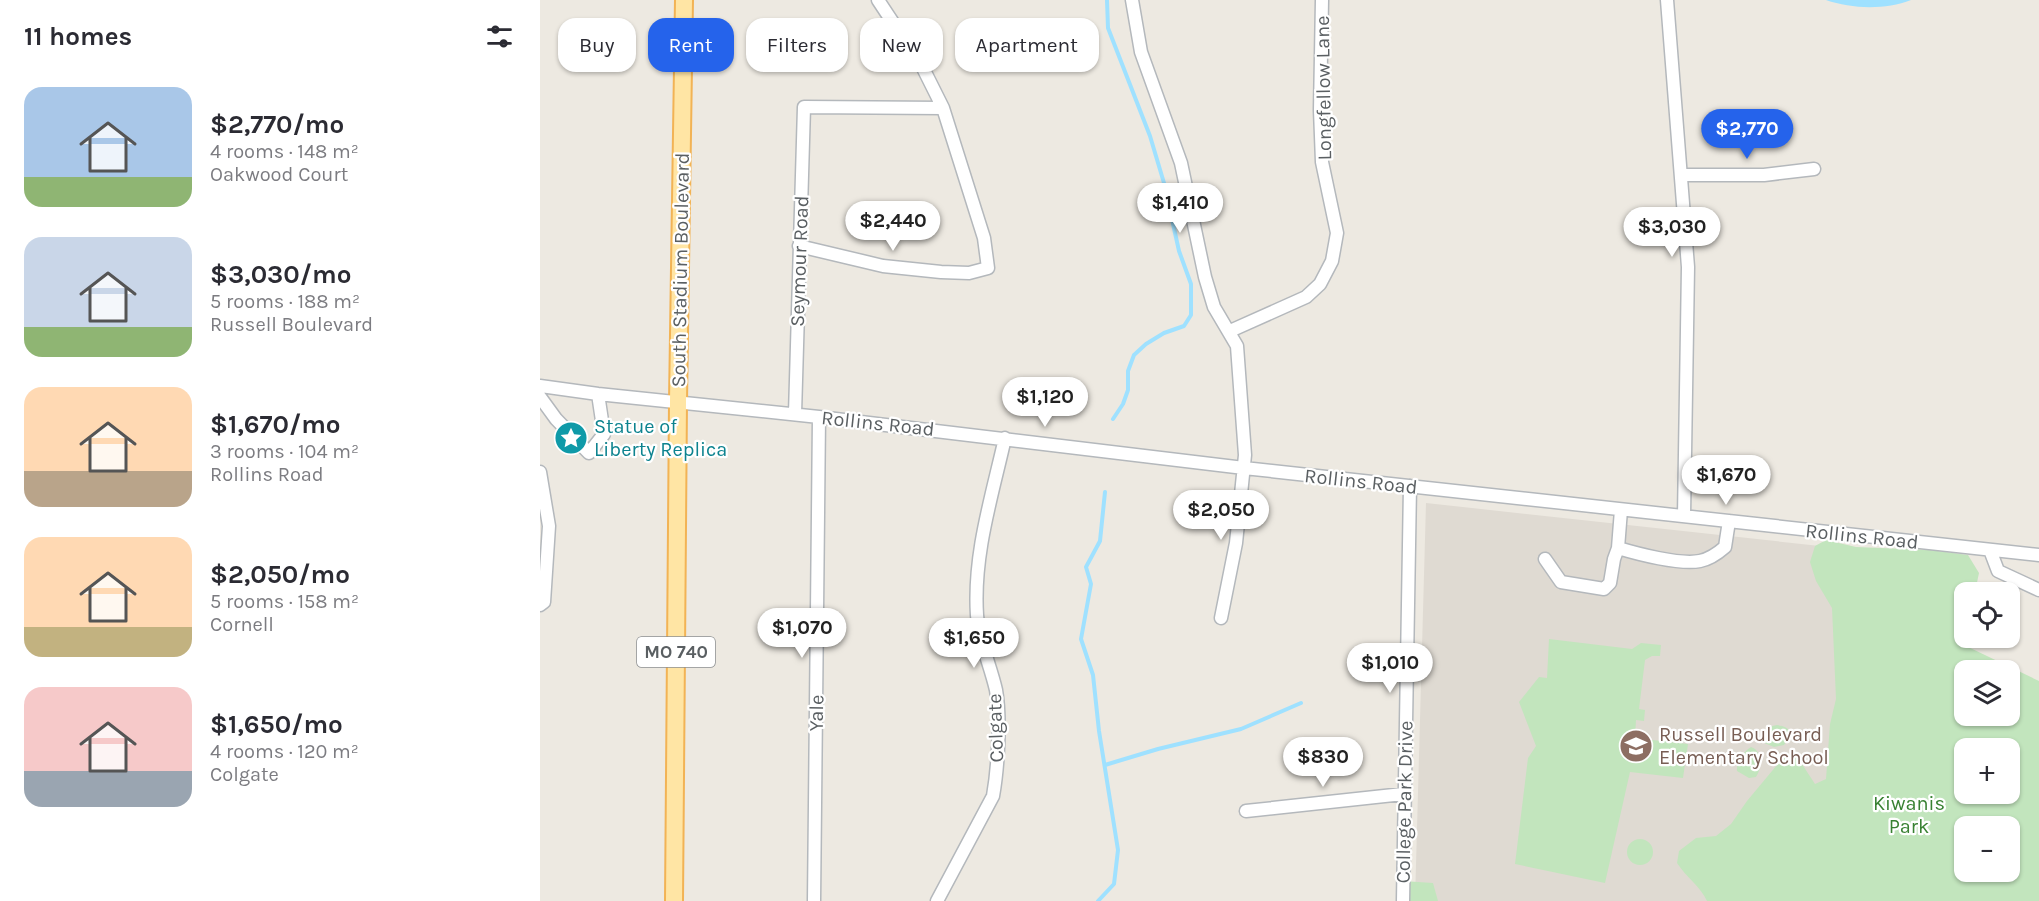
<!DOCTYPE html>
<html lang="en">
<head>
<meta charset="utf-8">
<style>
	:root { --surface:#fff; --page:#f2f2f3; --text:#2b2b33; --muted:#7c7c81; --accent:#2563eb }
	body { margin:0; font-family:Karla,sans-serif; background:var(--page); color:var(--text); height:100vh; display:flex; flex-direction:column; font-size:22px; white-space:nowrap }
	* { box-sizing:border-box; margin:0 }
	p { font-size:20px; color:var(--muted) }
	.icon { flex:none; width:33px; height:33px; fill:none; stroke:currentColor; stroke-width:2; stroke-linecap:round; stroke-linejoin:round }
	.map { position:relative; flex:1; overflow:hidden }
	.side { display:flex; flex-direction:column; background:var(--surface); width:540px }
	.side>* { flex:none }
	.hud { position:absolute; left:18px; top:18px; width:570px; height:54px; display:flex; gap:12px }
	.controls { position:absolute; left:1414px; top:582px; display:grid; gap:12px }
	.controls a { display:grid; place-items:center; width:66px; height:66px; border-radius:12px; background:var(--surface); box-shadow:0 2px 4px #0004; font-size:30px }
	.price { position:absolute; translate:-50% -51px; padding:0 14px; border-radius:21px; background:#fff; color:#222; font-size:20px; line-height:39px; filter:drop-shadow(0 2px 3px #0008) }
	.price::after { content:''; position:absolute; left:50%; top:36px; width:18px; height:14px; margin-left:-9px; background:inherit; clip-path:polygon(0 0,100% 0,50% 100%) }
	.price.selected { background:var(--accent); color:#fff }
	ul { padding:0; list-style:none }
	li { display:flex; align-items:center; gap:18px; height:150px; padding:0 24px }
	li span { display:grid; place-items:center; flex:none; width:168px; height:120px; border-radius:18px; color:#555 }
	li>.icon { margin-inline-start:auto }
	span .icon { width:72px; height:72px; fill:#fffc; stroke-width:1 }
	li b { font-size:26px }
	h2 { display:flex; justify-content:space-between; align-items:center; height:72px; padding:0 24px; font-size:26px }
	.tag { padding:0 21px; border-radius:18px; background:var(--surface); box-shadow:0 2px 4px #0004; font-size:21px; line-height:54px }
	.tag.selected { background:var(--accent); color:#fff }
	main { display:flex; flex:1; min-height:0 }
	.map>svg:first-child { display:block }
	.education { fill:#dfdad2 }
	.green { fill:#c2e5bd; fill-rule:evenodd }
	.water { fill:#9fe1ff }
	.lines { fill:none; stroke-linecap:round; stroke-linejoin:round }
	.stream { stroke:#9fe1ff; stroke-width:4 }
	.minor-casing { stroke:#b4b8bc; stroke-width:15 }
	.major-casing { stroke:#f2b355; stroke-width:20 }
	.minor { stroke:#fff; stroke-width:12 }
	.major { stroke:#ffe5a4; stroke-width:16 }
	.labels { text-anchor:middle; stroke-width:4.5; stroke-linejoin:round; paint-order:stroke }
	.shield { fill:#fff; stroke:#8c8f91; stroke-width:1.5 }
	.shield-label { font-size:18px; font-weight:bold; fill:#5a5f62 }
	.street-label { font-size:20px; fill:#5a5f62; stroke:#fff }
	.culture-label { font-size:20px; fill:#0d838f; stroke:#fff; text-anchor:start }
	.education-label { font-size:20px; fill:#785e54; stroke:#fff; text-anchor:start }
	.park-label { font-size:20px; fill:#388132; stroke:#fff }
</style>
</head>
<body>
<main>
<section class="side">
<h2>11 homes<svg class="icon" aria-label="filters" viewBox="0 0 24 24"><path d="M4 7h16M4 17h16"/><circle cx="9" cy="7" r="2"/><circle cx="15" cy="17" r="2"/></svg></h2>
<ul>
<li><span style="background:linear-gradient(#a9c7e8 75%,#8fb573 0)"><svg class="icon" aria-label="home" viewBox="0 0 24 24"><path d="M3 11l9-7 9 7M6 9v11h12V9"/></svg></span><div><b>$2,770/mo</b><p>4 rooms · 148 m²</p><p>Oakwood Court</p></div></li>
<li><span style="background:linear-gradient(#c9d6e8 75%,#8fb573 0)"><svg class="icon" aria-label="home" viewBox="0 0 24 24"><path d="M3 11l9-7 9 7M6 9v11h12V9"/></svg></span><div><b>$3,030/mo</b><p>5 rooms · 188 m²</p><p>Russell Boulevard</p></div></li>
<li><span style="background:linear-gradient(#ffd9b3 70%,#b9a48a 0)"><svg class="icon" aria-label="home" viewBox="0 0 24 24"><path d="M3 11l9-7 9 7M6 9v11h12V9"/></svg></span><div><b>$1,670/mo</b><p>3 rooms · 104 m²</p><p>Rollins Road</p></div></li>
<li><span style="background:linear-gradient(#ffd9b3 75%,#c2b280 0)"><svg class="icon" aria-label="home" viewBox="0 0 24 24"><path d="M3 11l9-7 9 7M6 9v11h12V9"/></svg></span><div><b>$2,050/mo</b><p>5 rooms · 158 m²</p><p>Cornell</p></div></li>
<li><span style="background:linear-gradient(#f6c9c9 70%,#9aa5b1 0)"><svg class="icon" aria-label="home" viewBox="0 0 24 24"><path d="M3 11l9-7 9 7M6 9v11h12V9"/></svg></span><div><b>$1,650/mo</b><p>4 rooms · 120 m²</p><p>Colgate</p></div></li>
</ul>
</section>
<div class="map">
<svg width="1499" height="901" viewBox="0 0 1499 901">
	<rect width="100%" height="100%" fill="#ede9e1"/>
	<path class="education" d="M886 503 1317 550 1309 901H875Z"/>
	<path class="green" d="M1286 540 1316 547 1390 550 1428 555 1439 573 1435 592H1425V625L1422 633 1424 645 1499 681V901H1167C1161 887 1146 877 1137 863L1139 851 1156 838 1176 836 1191 824 1207 801 1247 753 1258 758 1275 784 1286 779 1290 724 1296 699 1292 608 1276 581 1270 562 1275 546ZM1425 670H1470V716H1425ZM1425 748H1470V794H1425ZM1425 826H1470V872H1425Z
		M1009 639 1092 649 1101 643 1121 645 1120 656H1112L1105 660 1099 709 1105 710 1104 721 1096 720 1095 738 1148 744 1143 778 1090 772 1065 883 975 864 988 758 996 746 979 702 999 677 1007 678Z
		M1237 725C1243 726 1249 727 1251 734L1244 745 1234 747 1222 742 1223 732 1228 727Z
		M1211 747C1223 751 1222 768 1216 777L1209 778 1197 771C1196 762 1203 752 1211 747Z
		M1087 852a13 13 0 1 1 26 0a13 13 0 1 1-26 0Z
		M863 881 893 883 898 901H863Z"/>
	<path class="water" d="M1286 0H1371C1345 10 1312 9 1286 0Z"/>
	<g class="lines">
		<path class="stream" d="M567 0 568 28 610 136 624 183 639 251 651 284V315L644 326 624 333 606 344 594 355 588 371V390L583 404 573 419
			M565 765 618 749 701 729 761 703
			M558 901 574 884 578 850 559 731 553 675 541 639 551 584 546 567 560 541 565 492"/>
		<defs>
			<path id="minor" d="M592 0 601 52 641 163 665 277 674 307 697 346 705 455 696 543 681 618
				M1127 0 1148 267 1144 516
				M1141 175H1224L1274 169
				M259 246 343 266 401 272 429 273 448 268 444 238 403 108 383 68 338 0
				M690 331 766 297 780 284 792 261 797 233 782 162 780 110 782 0
				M0 386 58 394 279 417 704 468 1499 555
				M0 397 16 419 49 453 64 434 58 394
				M255 414 264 107 403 108
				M0 472 9 526 4 602 0 605
				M1078 548C1098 554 1140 565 1160 561 1170 559 1177 554 1185 547L1189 521
				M1450 550 1458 571 1499 590
				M1005 559 1021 582 1064 589 1070 583 1074 559 1078 548 1081 510
				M706 811 863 794
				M274 901 279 417
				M397 901 453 796C458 768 461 719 456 690 450 664 439 641 437 615 433 555 452 496 465 438
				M863 901 870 486"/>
			<path id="major" d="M134 901 138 402 144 0"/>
		</defs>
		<use href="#minor" class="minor-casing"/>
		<use href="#major" class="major-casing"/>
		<use href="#minor" class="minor"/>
		<use href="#major" class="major"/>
	</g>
	<defs>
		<symbol id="sight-disc" viewBox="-11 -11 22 22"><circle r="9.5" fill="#0f9aa8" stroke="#fff"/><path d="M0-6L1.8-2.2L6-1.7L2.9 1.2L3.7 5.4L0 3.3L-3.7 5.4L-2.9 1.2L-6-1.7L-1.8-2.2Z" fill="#fff"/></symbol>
		<symbol id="school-disc" viewBox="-11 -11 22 22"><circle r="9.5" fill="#8d6e63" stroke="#fff"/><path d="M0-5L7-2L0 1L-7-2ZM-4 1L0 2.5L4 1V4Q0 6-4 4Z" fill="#fff"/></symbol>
	</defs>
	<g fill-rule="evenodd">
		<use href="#sight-disc" x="12" y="419" width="38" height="38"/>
		<use href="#school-disc" x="1077" y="727" width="38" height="38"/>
	</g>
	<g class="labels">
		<rect class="shield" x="97" y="637" width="78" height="30" rx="4.5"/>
		<g class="shield-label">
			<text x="136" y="658">MO 740</text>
		</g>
		<g class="street-label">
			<text transform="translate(783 88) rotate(-91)" y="7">Longfellow Lane</text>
			<text transform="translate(259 261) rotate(-88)" y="7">Seymour Road</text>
			<text transform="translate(140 270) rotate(-89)" y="7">South Stadium Boulevard</text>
			<text transform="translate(338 423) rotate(6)" y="7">Rollins Road</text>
			<text transform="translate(821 481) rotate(6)" y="7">Rollins Road</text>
			<text transform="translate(1322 536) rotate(6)" y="7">Rollins Road</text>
			<text transform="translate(276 713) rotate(-89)" y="7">Yale</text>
			<text transform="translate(455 728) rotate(-92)" y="7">Colgate</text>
			<text transform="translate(864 802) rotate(-89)" y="7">College Park Drive</text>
		</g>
		<g class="culture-label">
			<text x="54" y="433">Statue of<tspan x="54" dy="23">Liberty Replica</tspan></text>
		</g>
		<g class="education-label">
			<text x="1119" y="741">Russell Boulevard<tspan x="1119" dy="23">Elementary School</tspan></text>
		</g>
		<g class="park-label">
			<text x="1369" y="810">Kiwanis<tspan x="1369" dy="23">Park</tspan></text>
		</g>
	</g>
</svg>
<div class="controls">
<a><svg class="icon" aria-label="locate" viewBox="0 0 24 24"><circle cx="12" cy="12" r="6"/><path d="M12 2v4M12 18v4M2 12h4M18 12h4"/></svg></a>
<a><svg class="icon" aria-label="layers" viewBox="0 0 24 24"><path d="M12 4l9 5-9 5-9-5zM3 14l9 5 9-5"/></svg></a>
<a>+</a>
<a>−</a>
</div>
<b class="price selected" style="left:1207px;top:160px">$2,770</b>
<b class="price" style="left:640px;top:234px">$1,410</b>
<b class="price" style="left:353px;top:252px">$2,440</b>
<b class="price" style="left:1132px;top:258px">$3,030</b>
<b class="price" style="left:505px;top:428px">$1,120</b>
<b class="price" style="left:1186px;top:506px">$1,670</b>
<b class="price" style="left:681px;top:541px">$2,050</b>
<b class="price" style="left:262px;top:659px">$1,070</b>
<b class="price" style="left:434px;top:669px">$1,650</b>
<b class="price" style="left:850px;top:694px">$1,010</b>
<b class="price" style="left:783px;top:788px">$830</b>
<div class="hud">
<a class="tag">Buy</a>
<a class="tag selected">Rent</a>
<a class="tag">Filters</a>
<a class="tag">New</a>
<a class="tag">Apartment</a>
</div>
</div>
</main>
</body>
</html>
